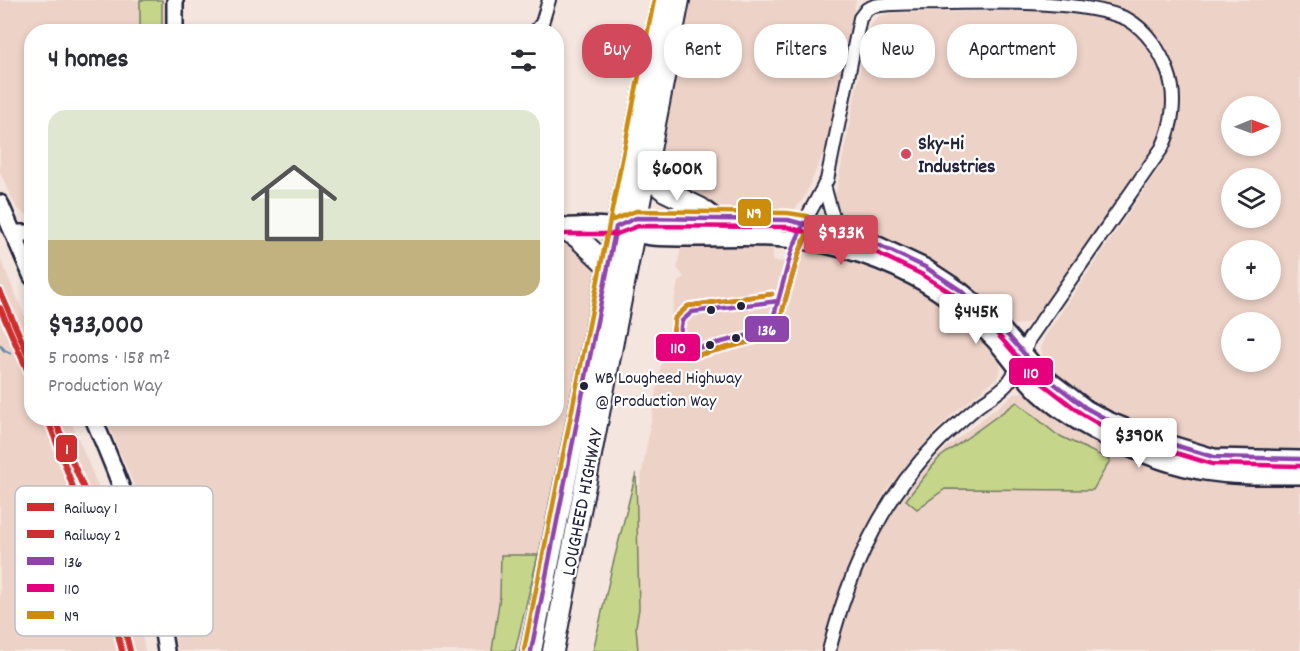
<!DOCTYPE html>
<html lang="en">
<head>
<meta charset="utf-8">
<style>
	:root { --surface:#fff; --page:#f7f7f7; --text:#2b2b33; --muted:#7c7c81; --accent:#d1495b }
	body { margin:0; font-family:Dekko,sans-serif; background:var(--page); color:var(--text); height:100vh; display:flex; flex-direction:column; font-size:22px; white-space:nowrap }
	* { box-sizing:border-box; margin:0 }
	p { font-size:20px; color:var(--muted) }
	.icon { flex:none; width:33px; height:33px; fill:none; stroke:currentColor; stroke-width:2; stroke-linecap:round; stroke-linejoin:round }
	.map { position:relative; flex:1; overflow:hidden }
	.sheet { position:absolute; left:24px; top:24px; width:540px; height:402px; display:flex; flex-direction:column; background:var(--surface); border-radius:24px; box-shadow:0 3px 9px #0003 }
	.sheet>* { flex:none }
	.banner { position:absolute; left:582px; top:24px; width:570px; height:54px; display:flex; gap:12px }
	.needle { width:39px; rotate:89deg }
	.controls { position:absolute; left:1221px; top:96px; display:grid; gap:12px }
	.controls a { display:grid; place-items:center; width:60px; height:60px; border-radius:50%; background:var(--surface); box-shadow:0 3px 9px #0003; font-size:30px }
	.price { position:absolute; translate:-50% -51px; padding:0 14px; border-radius:6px; background:#fff; color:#222; font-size:20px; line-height:39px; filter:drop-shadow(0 2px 3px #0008) }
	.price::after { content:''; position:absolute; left:50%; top:36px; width:18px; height:14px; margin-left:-9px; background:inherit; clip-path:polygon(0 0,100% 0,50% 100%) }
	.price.current { background:var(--accent); color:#fff }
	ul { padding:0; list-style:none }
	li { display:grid; align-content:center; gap:12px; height:318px; padding:0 24px }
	li span { display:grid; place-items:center; height:186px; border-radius:18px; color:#555 }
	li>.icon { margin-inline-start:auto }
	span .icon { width:108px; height:108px; fill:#fffc; stroke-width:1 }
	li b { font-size:26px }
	h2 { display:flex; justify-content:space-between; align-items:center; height:72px; padding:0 24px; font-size:26px }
	.pill { padding:0 21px; border-radius:24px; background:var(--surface); box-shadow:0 3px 9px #0003; font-size:21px; line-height:54px }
	.pill.current { background:var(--accent); color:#fff }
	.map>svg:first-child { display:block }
	.built { fill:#edd2c7; fill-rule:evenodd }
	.green { fill:#c5d68a; stroke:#747c62; stroke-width:1.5 }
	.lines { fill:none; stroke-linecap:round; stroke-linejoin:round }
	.stream { stroke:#658faa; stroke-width:3 }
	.minor-casing { stroke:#22223b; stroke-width:16 }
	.tertiary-casing { stroke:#22223b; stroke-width:20 }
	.primary-casing { stroke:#22223b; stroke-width:24 }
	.minor { stroke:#fff; stroke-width:12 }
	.tertiary { stroke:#fff; stroke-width:15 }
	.primary { stroke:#fff; stroke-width:20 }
	.bus-1-casing { stroke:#fff; stroke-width:9 }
	.bus-2-casing { stroke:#fff; stroke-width:9 }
	.bus-3-casing { stroke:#fff; stroke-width:9 }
	.bus-1 { stroke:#8e44ad; stroke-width:4.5 }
	.bus-2 { stroke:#e5007d; stroke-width:4.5 }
	.bus-3 { stroke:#cc8c0c; stroke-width:4.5 }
	.rail-1-casing { stroke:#fff; stroke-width:10 }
	.rail-2-casing { stroke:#fff; stroke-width:10 }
	.rail-1 { stroke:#cf2e2f; stroke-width:6 }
	.rail-2 { stroke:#cf2e2f; stroke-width:6 }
	.poi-dot { fill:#d1495b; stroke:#fff; stroke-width:2 }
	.bus-dot { fill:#22223b; stroke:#fff; stroke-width:2 }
	.labels { text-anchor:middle; stroke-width:4.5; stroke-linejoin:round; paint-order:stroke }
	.bus-label { font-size:18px; fill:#22223b; stroke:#fff; text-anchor:start }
	.poi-label { font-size:20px; font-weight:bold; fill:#22223b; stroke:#fff; text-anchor:start }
	.street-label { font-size:20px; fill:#22223b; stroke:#fff }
	.key { fill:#fff; stroke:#bdbdc4; stroke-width:1.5 }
	.key-label { font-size:16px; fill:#22223b }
	.line-badge { stroke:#fff; stroke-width:2 }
	.badge-label { font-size:16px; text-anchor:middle; font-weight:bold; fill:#fff }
</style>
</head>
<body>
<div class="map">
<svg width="1300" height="651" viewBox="0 0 1300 651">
	<rect width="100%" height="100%" fill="#f4e5de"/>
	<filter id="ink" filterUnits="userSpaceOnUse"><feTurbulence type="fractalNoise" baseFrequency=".0167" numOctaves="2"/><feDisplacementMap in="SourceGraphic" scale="12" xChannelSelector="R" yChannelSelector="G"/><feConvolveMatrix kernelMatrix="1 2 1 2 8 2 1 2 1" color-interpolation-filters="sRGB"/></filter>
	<g filter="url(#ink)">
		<path class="built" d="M0 0H169V31L32 32 31 215 23 213 16 207 0 172Z
			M689 0H856L826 147 804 198 794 210 783 213 775 209H743L739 212 724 211 660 181 663 134Z
			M1043 0H1300V451L1233 450 1185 442 1125 420 1105 409 1066 383 1050 369 1043 360 1041 348 1045 336 1166 158 1152 149 1039 313 1030 321 1023 324 1015 325 1006 321 963 283 922 256 883 238 849 225 839 217 835 197 868 31 874 21 879 16 892 13 1044 11ZM1232 106H1270V146H1232ZM1232 178H1270V218H1232ZM1232 250H1270V290H1232ZM1232 322H1270V362H1232Z
			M752 243 771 246 773 251V261L799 263 803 252 812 248 871 265 905 281 927 294 962 321 999 361 1001 369 997 378 953 414 926 441 888 488 877 506 889 519 918 478 946 448 1014 394 1027 391 1135 457 1300 480V651H638L636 626 639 609 636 507 660 370 678 282 684 277 677 268 681 247H746Z
			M557 244 576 247 596 264V275L538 561 501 557 500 596 492 651H178L155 545 137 492 106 419 556 418Z
			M0 258 31 331 32 418 70 419 114 525 138 615 145 651H0Z"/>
		<path class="green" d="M140 0H162V31H140Z
			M1017 402 1056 434 1110 460 1093 490 945 489 917 509 906 500 939 458Z
			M636 473 639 609 636 626 638 651H593L612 568Z
			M501 555H538L515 651H492L500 596Z"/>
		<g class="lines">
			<path class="stream" d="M0 345 4 350 10 353"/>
			<defs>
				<path id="minor" d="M535 32 542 23 549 0
					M824 185 831 211 839 232
					M804 223 827 180 860 18 867 9 874 6C897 2 923 4 947 3 998 2 1083 0 1127 19 1147 30 1161 52 1168 72 1177 96 1173 125 1162 148L1029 339C1024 354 1017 372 1007 384 999 393 987 399 978 406 964 418 950 430 937 443 880 501 848 573 829 651"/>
				<path id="tertiary" d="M175 0V32
					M0 203 32 277
					M629 221 636 218 788 220 872 242 925 267 960 290 990 315 1043 375 1086 408 1108 420 1158 440 1214 457 1300 459
					M559 227C577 226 600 223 617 228 629 231 639 236 652 237 691 240 731 236 770 238 819 240 870 254 913 277 940 291 967 313 989 335 1007 352 1020 375 1039 393 1078 429 1152 463 1205 472 1236 477 1269 476 1300 476
					M13 233H32
					M93 418C126 494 154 569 166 651"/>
				<path id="primary" d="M645 175 665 191 700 208 716 220
					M561 227 577 237 608 266
					M531 651 662 0
					M553 651 679 0"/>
			</defs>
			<use href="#minor" class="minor-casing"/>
			<use href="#tertiary" class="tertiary-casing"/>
			<use href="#primary" class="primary-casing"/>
			<use href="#minor" class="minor"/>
			<use href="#tertiary" class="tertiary"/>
			<use href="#primary" class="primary"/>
			<defs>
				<path id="bus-1" d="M778 301 771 325 765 331 694 349C680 344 679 334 682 321L692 312Z
					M778 301 792 250 804 223
					M531 651 616 227 636 218 788 220 872 242 925 267 960 290 990 315 1043 375 1086 408 1108 420 1158 440 1214 457 1300 459"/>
				<path id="bus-2" d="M556 234H617L638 226 787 227 869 249 921 274 956 296 985 320 1038 380 1082 414 1104 427 1156 447 1212 464 1300 466
					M772 294 688 306 675 318 673 335 676 345 680 350 694 356 769 337 778 328 784 305
					M785 301 799 253 811 226"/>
				<path id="bus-3" d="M613 220 636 211 788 213 807 216 811 223 799 253 785 301
					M772 294 688 306 675 318 673 335 676 345 680 350 694 356 769 337 778 328 784 305
					M524 650 654 0"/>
			</defs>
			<use href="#bus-1" class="bus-1-casing"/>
			<use href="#bus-2" class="bus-2-casing"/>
			<use href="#bus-3" class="bus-3-casing"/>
			<use href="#bus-1" class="bus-1"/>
			<use href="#bus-2" class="bus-2"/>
			<use href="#bus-3" class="bus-3"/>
			<defs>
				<path id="rail-1" d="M0 291 32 364
					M54 418 87 496 104 543 130 651"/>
				<path id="rail-2" d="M0 308 32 381
					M47 418C77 495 104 571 122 651"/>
			</defs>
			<use href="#rail-1" class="rail-1-casing"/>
			<use href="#rail-2" class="rail-2-casing"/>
			<use href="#rail-1" class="rail-1"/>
			<use href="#rail-2" class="rail-2"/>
		</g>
	</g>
	<circle class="poi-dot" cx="906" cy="154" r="6"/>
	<g class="bus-dot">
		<circle cx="741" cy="306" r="5"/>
		<circle cx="711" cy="310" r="5"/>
		<circle cx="736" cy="338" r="5"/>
		<circle cx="710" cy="345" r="5"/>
		<circle cx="584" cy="386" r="5"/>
	</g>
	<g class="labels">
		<g class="bus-label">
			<text x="595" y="383">WB Lougheed Highway<tspan x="595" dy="23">@ Production Way</tspan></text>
		</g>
		<g class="poi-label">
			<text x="918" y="149">Sky-Hi<tspan x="918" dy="23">Industries</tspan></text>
		</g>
		<g class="street-label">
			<text transform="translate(581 502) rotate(-79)" y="7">LOUGHEED HIGHWAY</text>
		</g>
	</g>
	<rect x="15" y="486" width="198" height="150" rx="9" class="key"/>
	<rect x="27" y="503" width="27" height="8" fill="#cf2e2f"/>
	<rect x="27" y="530" width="27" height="8" fill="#cf2e2f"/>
	<rect x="27" y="557" width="27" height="8" fill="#8e44ad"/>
	<rect x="27" y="584" width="27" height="8" fill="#e5007d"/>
	<rect x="27" y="611" width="27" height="8" fill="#cc8c0c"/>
	<g class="key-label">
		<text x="64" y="513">Railway 1</text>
		<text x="64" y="540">Railway 2</text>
		<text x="64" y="567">136</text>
		<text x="64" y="594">110</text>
		<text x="64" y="621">N9</text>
	</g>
	<g class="line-badge">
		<rect x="737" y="198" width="35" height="29" rx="6" fill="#cc8c0c"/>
		<rect x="744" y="315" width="46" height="28" rx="6" fill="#8e44ad"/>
		<rect x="655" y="333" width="46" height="29" rx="6" fill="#e5007d"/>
		<rect x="1008" y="357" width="46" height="29" rx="6" fill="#e5007d"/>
		<rect x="55" y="434" width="23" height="29" rx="6" fill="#cf2e2f"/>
	</g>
	<g class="badge-label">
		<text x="754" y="218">N9</text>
		<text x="767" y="335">136</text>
		<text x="678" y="353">110</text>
		<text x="1031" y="378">110</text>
		<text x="67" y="454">1</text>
	</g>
</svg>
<div class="controls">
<a><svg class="needle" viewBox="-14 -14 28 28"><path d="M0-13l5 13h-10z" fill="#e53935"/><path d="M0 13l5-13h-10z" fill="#7c7c81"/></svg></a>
<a><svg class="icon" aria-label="layers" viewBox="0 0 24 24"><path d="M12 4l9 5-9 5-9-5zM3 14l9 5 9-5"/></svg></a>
<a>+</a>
<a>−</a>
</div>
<b class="price" style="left:677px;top:202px">$600K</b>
<b class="price current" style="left:841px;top:266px">$933K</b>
<b class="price" style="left:976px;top:345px">$445K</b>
<b class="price" style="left:1139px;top:469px">$390K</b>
<div class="banner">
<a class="pill current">Buy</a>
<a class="pill">Rent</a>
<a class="pill">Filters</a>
<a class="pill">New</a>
<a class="pill">Apartment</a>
</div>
<section class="sheet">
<h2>4 homes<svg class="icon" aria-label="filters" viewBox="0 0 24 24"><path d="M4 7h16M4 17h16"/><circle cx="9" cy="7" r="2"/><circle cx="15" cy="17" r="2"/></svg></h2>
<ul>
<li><span style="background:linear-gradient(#dfe7d0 70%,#c2b280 0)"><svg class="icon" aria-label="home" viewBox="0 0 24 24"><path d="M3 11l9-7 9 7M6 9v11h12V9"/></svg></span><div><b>$933,000</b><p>5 rooms · 158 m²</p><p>Production Way</p></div></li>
</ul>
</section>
</div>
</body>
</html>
